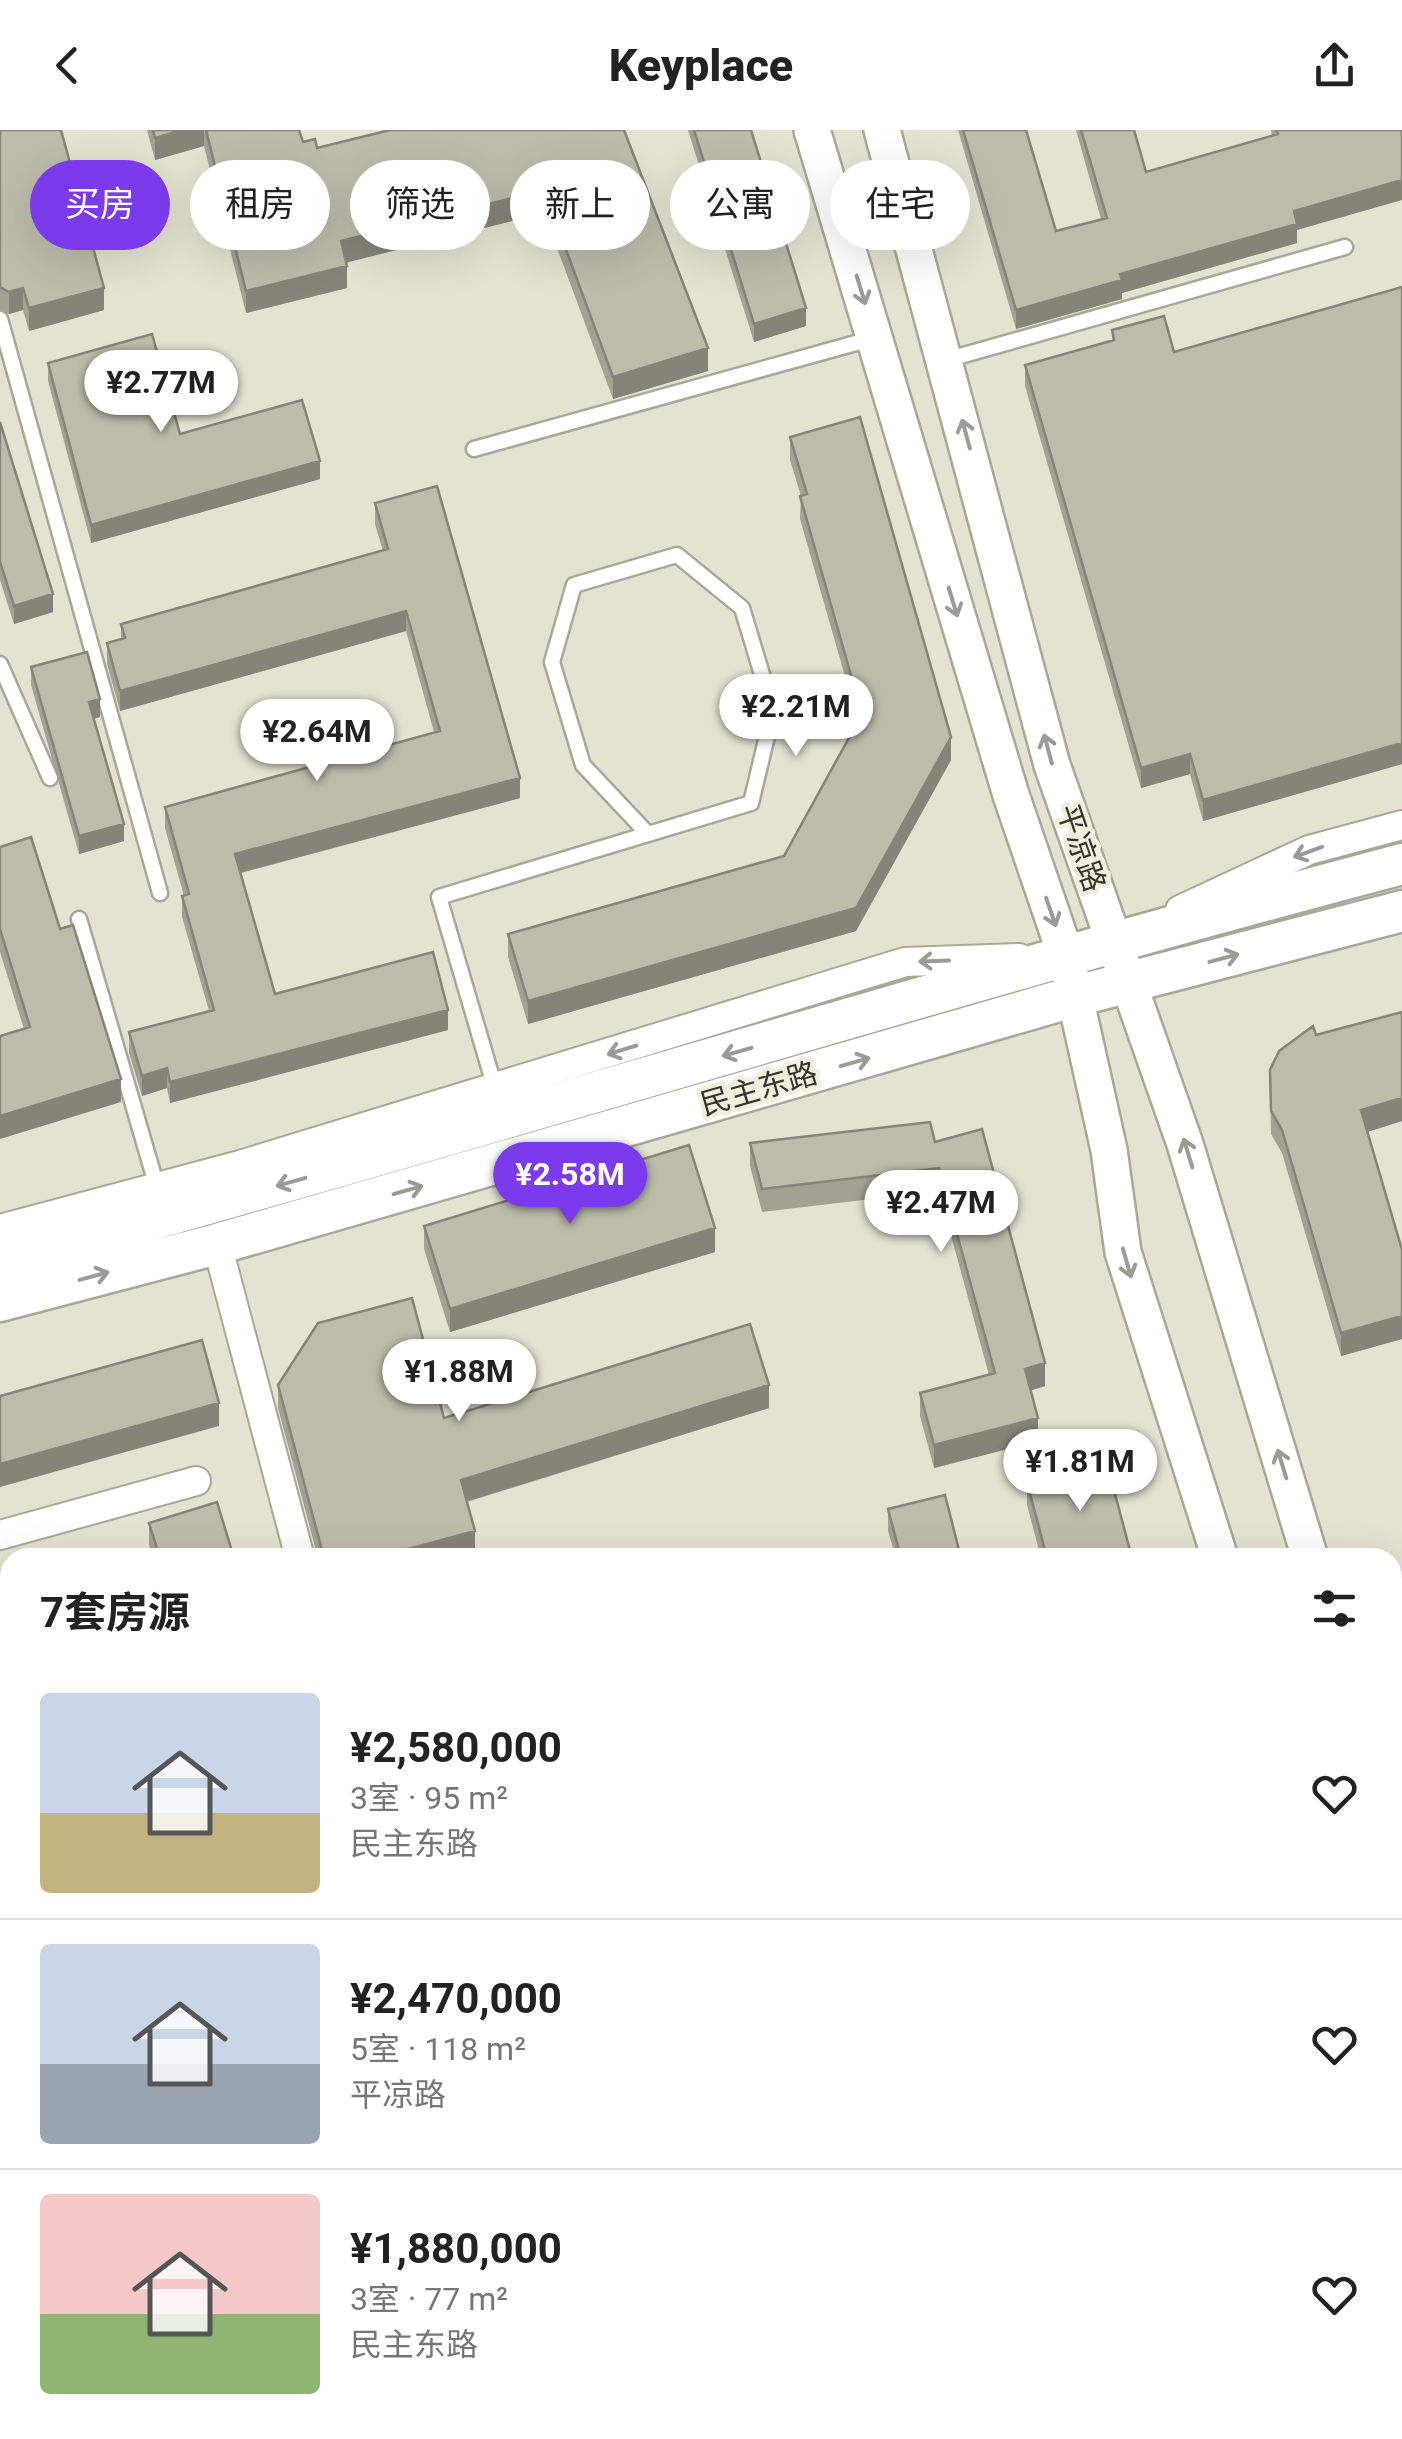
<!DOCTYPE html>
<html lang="zh">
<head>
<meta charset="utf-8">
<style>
	:root { --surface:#fff; --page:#f2f2f2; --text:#222; --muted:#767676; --line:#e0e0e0; --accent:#7c3aed }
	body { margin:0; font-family:Roboto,"Noto Sans SC",sans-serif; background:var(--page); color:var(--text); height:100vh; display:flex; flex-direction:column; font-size:38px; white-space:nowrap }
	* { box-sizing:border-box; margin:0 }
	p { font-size:32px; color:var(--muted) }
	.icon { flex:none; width:55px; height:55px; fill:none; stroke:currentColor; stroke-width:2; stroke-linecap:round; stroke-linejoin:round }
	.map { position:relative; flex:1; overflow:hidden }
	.panel { position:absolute; left:0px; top:1418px; width:1402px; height:892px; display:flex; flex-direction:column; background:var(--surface); border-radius:30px 30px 0 0; box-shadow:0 10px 40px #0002 }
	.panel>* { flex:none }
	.guide { position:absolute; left:30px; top:30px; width:1342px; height:90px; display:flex; gap:20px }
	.price { position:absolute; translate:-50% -85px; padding:0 22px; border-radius:35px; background:#fff; color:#222; font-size:32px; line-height:65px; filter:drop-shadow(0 2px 5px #0008) }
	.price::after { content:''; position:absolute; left:50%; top:60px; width:30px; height:22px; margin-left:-15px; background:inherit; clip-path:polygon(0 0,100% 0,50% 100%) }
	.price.active { background:var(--accent); color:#fff }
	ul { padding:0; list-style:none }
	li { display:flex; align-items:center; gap:30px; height:250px; padding:0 40px }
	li+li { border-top:2px solid var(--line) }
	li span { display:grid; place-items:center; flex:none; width:280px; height:200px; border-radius:10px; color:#555 }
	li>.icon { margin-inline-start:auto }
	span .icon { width:120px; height:120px; fill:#fffc; stroke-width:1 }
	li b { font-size:42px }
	h2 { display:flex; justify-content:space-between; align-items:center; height:120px; padding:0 40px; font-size:42px }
	.tag { padding:0 35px; border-radius:45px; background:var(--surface); box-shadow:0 10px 40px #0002; font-size:35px; line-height:90px }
	.tag.active { background:var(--accent); color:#fff }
	header { display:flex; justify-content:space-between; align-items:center; height:130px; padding:0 40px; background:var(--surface); font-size:45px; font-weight:800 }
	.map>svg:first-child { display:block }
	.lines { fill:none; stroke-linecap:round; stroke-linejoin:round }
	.service-casing { stroke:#a8a898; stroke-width:19 }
	.minor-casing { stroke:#a8a898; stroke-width:32 }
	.tertiary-casing { stroke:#a8a898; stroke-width:40 }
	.secondary-casing { stroke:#a8a898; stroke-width:45 }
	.service { stroke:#fff; stroke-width:14 }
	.minor { stroke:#fff; stroke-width:28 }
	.tertiary { stroke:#fff; stroke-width:35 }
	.secondary { stroke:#fff; stroke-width:40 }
	.wall { fill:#a2a293 }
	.shaded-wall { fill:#848478 }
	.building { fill:#bcbcab; stroke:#848478; stroke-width:2.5 }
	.oneway { stroke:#9a9a96 }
	.labels { text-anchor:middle; stroke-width:9; stroke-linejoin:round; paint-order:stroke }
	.street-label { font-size:30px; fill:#35352e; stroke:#f0f0de }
</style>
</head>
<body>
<header><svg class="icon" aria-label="back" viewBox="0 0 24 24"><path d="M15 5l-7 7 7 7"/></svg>Keyplace<svg class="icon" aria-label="share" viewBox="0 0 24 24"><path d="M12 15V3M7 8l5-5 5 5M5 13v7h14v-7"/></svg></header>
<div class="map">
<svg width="1402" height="2309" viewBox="0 0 1402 2309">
	<rect width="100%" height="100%" fill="#e3e3d1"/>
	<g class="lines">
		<defs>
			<path id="service" d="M0 189 160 763
				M946 230 1345 117
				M474 319 874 208
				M0 534 50 648
				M79 789 157 1057
				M495 958 439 767 751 673 773 581 742 478 677 425 574 455 552 532 583 635 648 704"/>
			<path id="minor" d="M1180 780 1309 720 1402 695
				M0 1099 240 1035 905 832 1019 828
				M217 1114 300 1428
				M0 1405 196 1351
				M0 1497 10 1494
				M527 2300 529 2309
				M1265 2300 1268 2309"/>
			<path id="tertiary" d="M812 0 1011 665 1066 826 1109 1020 1123 1122 1220 1428
				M882 0 1052 635 1185 1014 1310 1428
				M1392 1723 1402 1759
				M1392 1988 1402 2021
				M1392 2234 1402 2230
				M1166 2309 1197 2300"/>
			<path id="secondary" d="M0 1132C469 1004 932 858 1402 734
				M0 1171 217 1114 1076 866 1402 781"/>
		</defs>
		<use href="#service" class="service-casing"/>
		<use href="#minor" class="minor-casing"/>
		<use href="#tertiary" class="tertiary-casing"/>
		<use href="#secondary" class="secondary-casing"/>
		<use href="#service" class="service"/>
		<use href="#minor" class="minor"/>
		<use href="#tertiary" class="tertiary"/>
		<use href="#secondary" class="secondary"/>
	</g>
	<path class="wall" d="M0 0 104 180 29 201 23 180 9 184 0 180Z
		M147 0H299L303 12 317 18 624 0 708 241 613 269 544 83 346 132 347 158 246 183 204 16 155 30Z
		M688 0H751L806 196 754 212Z
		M958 0H1026L1056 101 1101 89 1076 0H1134L1146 42 1272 6 1271 0H1402L1297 100V113L1122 163V169L1016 199Z
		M1402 157V634L1203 691 1190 644 1141 658 1025 256V235L1112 211V200L1174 222Z
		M48 233 180 304 320 349 91 413 48 251Z
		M0 292 53 482 14 494 0 450Z
		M790 307 951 630 856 801 528 894 508 827V804L784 726 858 592 800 389 801 366 790 330Z
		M375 373 520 668 241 743 275 864 448 900 170 973 167 958 142 966 129 923V902L209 881 182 787V766H184L165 698V677L434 602 406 501 120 581 107 534V513L121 509V494L383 421 375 394Z
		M31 537 100 587 94 589 124 711 79 724 31 555Z
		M0 717 60 799 121 972 24 899 0 822Z
		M1402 882V991L1367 1002 1402 1120V1209L1341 1226 1282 1023 1271 1004 1270 940 1316 905Z
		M935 1012 1045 1256 1030 1261 1038 1311 934 1338 920 1286V1263L989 1245 939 1061 762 1082 750 1036V1013Z
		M424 1096 715 1122 450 1202 424 1119Z
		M278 1255 444 1288 769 1278 467 1372 475 1424 462 1428H318L278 1278Z
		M1027 1352 1132 1428H1041L1027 1375Z
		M888 1379 961 1428H896L888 1401Z
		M149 1393 234 1428H153L149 1415Z
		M0 2248 154 2309H0Z
		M246 2300H320L323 2309H249Z
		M397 2300H474L476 2309H399Z
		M638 2300H936L904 2309H640Z"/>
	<path class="shaded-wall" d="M182 0H204V16L155 30V8Z
		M1402 50V70L1297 100V113L1122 163V169L1016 199V180L1294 81Z
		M544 60V83L341 134V111Z
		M347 136V158L246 183V161Z
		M23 158V180L9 184V162Z
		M104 158V180L29 201V178Z
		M806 178V196L754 212V194Z
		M708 218V241L613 269V247Z
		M320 331V349L91 413V395Z
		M53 464V482L14 494V476Z
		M406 481V501L120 581V561Z
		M100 569V587L89 590V572Z
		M951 607V630L856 801 528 894V871L856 778Z
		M1402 613V634L1203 691V670Z
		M1190 624V644L1141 658V638Z
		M520 648V668L235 744V724Z
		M124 694V711L79 724V706Z
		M448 880V900L170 973V952Z
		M167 938V958L142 966V946Z
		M121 949V972L0 1009V986Z
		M1402 968V991L1361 1004V980Z
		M715 1098V1122L450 1202V1179Z
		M1402 1186V1209L1341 1226V1203Z
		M1045 1233V1256L1025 1262V1239Z
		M769 1255V1278L461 1373V1350Z
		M219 1273V1296L0 1357V1334Z
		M1038 1288V1311L934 1338V1315Z
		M475 1401V1424L462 1428H375Z
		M10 1585V1603L0 1606V1588Z
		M853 2300H936L904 2309H821Z"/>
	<path class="building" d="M0 0H61L104 158 29 178 23 158 9 162 0 157Z
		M153 0H182L155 8Z
		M206 0H299L303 12 315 9 317 18 390 0H624L708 218 613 247 544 60 341 111 347 136 246 161Z
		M694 0H751L806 178 754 194Z
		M963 0H1026L1056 101 1107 88 1081 0H1134L1146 42 1278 4 1276 0H1402V50L1294 81 1297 94 1120 144 1122 150 1016 180Z
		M1402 157V613L1203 670 1190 624 1141 638 1025 235 1114 210 1112 200 1164 186 1174 222Z
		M152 204 180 304 302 270 320 331 91 395 48 233Z
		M860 287 951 607 856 778 528 871 508 804 784 726 862 584 800 366 807 364 790 307Z
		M0 292 53 464 14 476 0 432Z
		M437 356 520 648 235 724 275 864 433 822 448 880 170 952 167 938 142 946 129 902 214 880 182 766 189 764 165 677 440 601 406 481 120 561 107 513 125 508 121 494 388 419 375 373Z
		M87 522 100 569 89 572 124 694 79 706 31 537Z
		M31 707 60 799 73 795 121 949 0 986V906L30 897 0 799V717Z
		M1402 882V968L1361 980 1402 1120V1186L1341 1203 1282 1000 1271 981 1270 940 1279 921 1313 896 1316 905Z
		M930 992 935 1012 982 999 1045 1233 1025 1239 1038 1288 934 1315 920 1263 995 1243 939 1038 762 1059 750 1013Z
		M689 1015 715 1098 450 1179 424 1096Z
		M412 1168 444 1288 750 1194 769 1255 461 1350 475 1401 375 1428H324L278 1255 318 1193Z
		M202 1210 219 1273 0 1334V1266Z
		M1106 1330 1132 1428H1047L1027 1352Z
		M945 1365 961 1428H901L888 1379Z
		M217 1372 234 1428H160L149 1393Z
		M10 1503V1585L0 1588V1506Z
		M0 2248 10 2250V2300H152L150 2309H81L49 2305V2309H18L0 2306Z
		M253 2300H320L323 2309H255Z
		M403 2300H474L476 2309H406Z
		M644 2300H853L821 2309H667Z
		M1351 2300H1391L1394 2309H1321Z"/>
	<defs><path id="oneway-shaft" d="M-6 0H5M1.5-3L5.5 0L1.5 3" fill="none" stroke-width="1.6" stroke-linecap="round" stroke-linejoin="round" transform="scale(2.5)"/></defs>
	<g class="oneway">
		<use href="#oneway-shaft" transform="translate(861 160) rotate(73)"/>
		<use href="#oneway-shaft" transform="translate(966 304) rotate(-105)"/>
		<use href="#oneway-shaft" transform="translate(953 472) rotate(73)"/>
		<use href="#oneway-shaft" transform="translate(1048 619) rotate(-105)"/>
		<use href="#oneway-shaft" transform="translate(1308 722) rotate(160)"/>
		<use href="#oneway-shaft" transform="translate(1051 782) rotate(71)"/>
		<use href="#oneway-shaft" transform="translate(1224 828) rotate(-15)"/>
		<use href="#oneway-shaft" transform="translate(934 831) rotate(178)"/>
		<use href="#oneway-shaft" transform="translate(622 920) rotate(163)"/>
		<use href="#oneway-shaft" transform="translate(737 922) rotate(164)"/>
		<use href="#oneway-shaft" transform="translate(855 932) rotate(-16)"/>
		<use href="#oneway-shaft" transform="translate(1188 1023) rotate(-107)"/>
		<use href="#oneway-shaft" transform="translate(291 1052) rotate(164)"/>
		<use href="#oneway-shaft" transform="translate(408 1060) rotate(-16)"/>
		<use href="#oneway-shaft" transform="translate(1127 1133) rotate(74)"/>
		<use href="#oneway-shaft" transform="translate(94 1146) rotate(-15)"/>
		<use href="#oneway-shaft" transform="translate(1282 1334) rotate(-107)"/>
	</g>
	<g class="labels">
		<g class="street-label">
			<text transform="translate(1081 718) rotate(71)" y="10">平凉路</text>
			<text transform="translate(759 959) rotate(-16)" y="10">民主东路</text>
		</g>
	</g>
</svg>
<b class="price" style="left:161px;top:305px">¥2.77M</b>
<b class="price" style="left:796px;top:629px">¥2.21M</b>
<b class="price" style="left:317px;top:654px">¥2.64M</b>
<b class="price active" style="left:570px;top:1097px">¥2.58M</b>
<b class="price" style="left:941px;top:1125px">¥2.47M</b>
<b class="price" style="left:459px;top:1294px">¥1.88M</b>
<b class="price" style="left:1080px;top:1384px">¥1.81M</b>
<div class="guide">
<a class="tag active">买房</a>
<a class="tag">租房</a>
<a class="tag">筛选</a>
<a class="tag">新上</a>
<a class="tag">公寓</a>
<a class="tag">住宅</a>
</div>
<section class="panel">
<h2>7套房源<svg class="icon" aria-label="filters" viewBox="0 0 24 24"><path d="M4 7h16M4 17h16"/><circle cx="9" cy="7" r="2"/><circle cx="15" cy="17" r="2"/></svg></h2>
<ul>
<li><span style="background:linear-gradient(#c9d6e8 60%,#c2b280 0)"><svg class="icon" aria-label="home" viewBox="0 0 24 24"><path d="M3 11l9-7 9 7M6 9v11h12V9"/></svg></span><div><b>¥2,580,000</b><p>3室 · 95 m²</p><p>民主东路</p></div><svg class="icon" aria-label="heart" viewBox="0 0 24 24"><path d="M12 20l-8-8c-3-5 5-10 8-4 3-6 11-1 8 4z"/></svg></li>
<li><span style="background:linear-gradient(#c9d6e8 60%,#9aa5b1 0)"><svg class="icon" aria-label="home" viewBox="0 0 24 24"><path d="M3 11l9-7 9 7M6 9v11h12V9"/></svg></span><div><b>¥2,470,000</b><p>5室 · 118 m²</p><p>平凉路</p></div><svg class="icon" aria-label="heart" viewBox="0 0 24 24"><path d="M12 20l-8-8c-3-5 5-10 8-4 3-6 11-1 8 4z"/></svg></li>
<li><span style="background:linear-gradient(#f6c9c9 60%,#8fb573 0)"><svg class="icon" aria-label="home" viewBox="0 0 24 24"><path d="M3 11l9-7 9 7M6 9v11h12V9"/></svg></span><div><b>¥1,880,000</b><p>3室 · 77 m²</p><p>民主东路</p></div><svg class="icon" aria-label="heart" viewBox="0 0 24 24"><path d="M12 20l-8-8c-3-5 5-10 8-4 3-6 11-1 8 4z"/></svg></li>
</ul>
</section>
</div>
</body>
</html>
